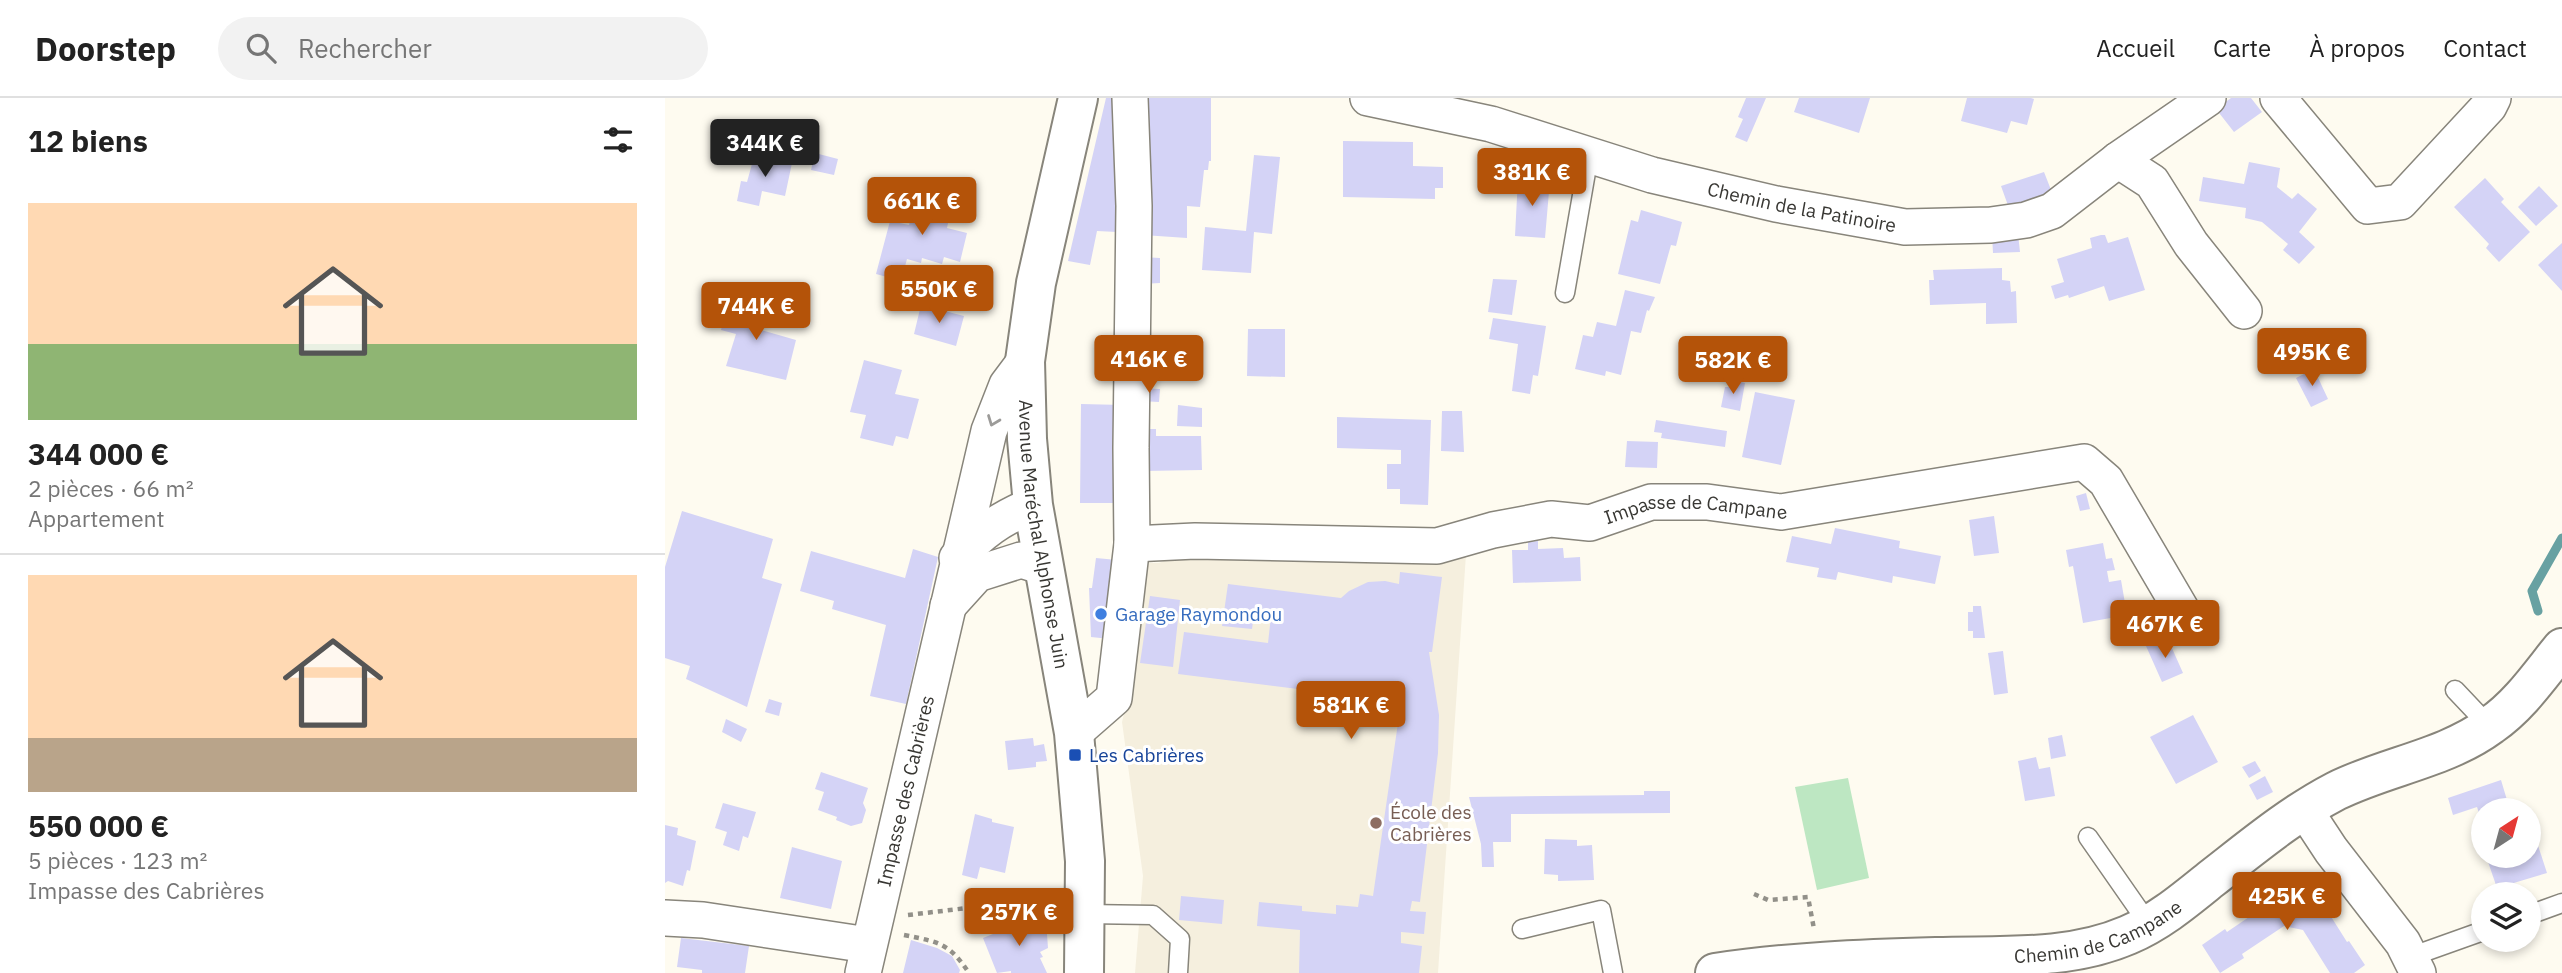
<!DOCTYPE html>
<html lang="fr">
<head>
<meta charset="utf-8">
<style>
	:root { --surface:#fff; --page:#f2f2f2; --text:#222; --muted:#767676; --line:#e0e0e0; --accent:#b45309 }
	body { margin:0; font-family:"IBM Plex Sans",sans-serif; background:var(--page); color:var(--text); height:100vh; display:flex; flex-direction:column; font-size:26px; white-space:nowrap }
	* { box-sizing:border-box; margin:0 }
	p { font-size:23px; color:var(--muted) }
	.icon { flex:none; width:38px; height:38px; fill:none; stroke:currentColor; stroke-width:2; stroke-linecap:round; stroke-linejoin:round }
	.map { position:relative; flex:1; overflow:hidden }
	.drawer { display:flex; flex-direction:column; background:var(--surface); width:665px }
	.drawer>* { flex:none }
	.needle { width:46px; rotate:36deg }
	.fabs { position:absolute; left:1806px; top:700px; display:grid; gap:14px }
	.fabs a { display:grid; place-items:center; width:70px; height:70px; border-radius:50%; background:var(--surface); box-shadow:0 4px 10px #0003; font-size:35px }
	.price { position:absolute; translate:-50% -60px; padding:0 16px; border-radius:7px; background:var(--accent); color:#fff; font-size:23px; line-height:46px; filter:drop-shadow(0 2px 4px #0008) }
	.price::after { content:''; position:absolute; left:50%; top:42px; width:21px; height:16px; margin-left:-10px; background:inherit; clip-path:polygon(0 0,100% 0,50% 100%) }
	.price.active { background:#222; color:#fff }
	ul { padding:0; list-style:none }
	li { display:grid; align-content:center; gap:14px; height:371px; padding:0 28px }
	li+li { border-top:2px solid var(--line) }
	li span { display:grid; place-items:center; height:217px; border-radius:0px; color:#555 }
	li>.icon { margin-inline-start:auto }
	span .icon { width:126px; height:126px; fill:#fffc; stroke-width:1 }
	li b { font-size:30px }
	h2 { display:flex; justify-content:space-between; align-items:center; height:84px; padding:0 28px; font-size:30px }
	header { display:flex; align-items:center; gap:42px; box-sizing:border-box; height:98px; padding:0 35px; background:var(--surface); border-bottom:2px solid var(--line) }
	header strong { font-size:33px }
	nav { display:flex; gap:38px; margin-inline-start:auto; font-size:24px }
	.search { width:490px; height:63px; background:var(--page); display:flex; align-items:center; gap:18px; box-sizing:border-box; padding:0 24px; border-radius:38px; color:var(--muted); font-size:26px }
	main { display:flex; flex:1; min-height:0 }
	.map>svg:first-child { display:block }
	.built { fill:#f5efde }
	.green { fill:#bde7c2 }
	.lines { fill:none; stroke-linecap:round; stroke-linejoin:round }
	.stream { stroke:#68a1a2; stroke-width:9 }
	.building { fill:#d4d3f6 }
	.service-casing { stroke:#88857b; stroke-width:21 }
	.minor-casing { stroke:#88857b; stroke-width:38 }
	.secondary-casing { stroke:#88857b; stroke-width:42 }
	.path { stroke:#929089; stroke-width:4.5; stroke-dasharray:5 5; stroke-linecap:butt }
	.service { stroke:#fff; stroke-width:18 }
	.minor { stroke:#fff; stroke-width:35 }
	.secondary { stroke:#fff; stroke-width:38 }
	.oneway { stroke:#9c9b99 }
	.shop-dot { fill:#3f7fe0; stroke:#fff; stroke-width:2.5 }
	.transit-dot { fill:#1a4fb4; stroke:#fff; stroke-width:2.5 }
	.education-dot { fill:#8d6e63; stroke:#fff; stroke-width:2.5 }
	.labels { text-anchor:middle; stroke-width:6; stroke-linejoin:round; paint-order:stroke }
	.street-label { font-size:19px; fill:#383733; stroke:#fff }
	.shop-label { font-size:19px; fill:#366cbe; stroke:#fff; text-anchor:start }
	.transit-label { font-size:19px; fill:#164399; stroke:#fff; text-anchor:start }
	.education-label { font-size:19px; fill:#785e54; stroke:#fff; text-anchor:start }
</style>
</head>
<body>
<header>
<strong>Doorstep</strong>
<div class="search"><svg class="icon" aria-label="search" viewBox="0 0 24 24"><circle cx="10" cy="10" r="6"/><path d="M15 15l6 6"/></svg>Rechercher</div>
<nav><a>Accueil</a><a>Carte</a><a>À propos</a><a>Contact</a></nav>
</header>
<main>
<section class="drawer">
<h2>12 biens<svg class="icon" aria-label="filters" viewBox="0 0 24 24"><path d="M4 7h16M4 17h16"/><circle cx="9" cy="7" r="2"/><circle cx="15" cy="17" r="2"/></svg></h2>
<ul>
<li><span style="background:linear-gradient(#ffd9b3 65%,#8fb573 0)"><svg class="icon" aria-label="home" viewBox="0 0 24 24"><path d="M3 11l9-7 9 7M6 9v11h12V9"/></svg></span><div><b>344 000 €</b><p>2 pièces · 66 m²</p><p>Appartement</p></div></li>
<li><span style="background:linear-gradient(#ffd9b3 75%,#b9a48a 0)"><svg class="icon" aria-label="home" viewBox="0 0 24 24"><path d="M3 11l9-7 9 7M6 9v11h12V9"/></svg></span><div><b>550 000 €</b><p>5 pièces · 123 m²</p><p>Impasse des Cabrières</p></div></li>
</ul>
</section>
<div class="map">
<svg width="1897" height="875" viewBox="0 0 1897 875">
	<rect width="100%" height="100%" fill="#fefbf0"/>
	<path class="built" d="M530 450 801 456 773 875H470L478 778 457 624 467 583 477 465H494Z"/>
	<path class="green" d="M1183 680 1204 780 1152 792 1130 689Z"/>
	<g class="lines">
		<path class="stream" d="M1873 513 1867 493 1897 440"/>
	</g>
	<path class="building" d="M441 0H449L452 134 432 133 425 167 403 163Z
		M479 0H546V63H544L543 72H539L535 109 522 108V140L478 137Z
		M1081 0H1101L1082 44 1070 39 1078 21 1073 19Z
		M1134 0H1205L1194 35 1129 14Z
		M1302 0H1366L1369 1 1362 27 1346 23 1342 35 1296 23Z
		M1566 0H1586L1597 14 1569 34 1551 11Z
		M678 43 748 44V68L778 69V90H770V101L678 99Z
		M68 44 81 46 79 60 65 58Z
		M90 55 127 65 120 98 97 93 94 108 72 103 76 83 82 84Z
		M150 55 173 61 169 77 146 72Z
		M589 57 615 59 607 136 589 134 586 175 537 172 540 129 581 133Z
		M1584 64 1615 70 1612 89 1627 101 1633 95 1652 111 1634 134 1650 149 1634 166 1618 152 1623 146 1597 124 1580 120 1581 110 1534 103 1538 79 1579 86Z
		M1379 74 1388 97 1345 113 1336 88Z
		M853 80 885 82 880 140 850 138Z
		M1820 80 1839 101 1836 104 1865 134 1834 164 1821 150 1824 146 1789 109Z
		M1874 88 1893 108 1871 128 1853 109Z
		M252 92 288 101 282 130 302 135 295 164 279 159 277 166 257 160 256 165 242 161 236 183 211 176 225 123 244 127Z
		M976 112 1017 124 1011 148 1006 147 995 186 953 176 966 122 973 124Z
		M1353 136 1355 154 1328 155 1327 137Z
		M1436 137H1440L1443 145 1463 139 1480 192 1444 203 1439 188 1404 200 1403 197 1390 201 1386 188 1399 184 1392 161 1427 150 1425 140Z
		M1897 145V193L1873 167Z
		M477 159 495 160V185L477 186Z
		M1337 170V182L1345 183 1346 194 1351 193 1352 225 1321 226V205L1265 207 1264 182H1269L1268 172Z
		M828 181 852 182 847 217 823 214Z
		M960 192 990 199 984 213 982 212 976 235 966 233 956 277 941 273 940 278 910 271 918 237 928 239 932 224 951 228Z
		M64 201 101 211 96 232 131 242 121 282 61 268 71 236 56 232Z
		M256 207 299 218 291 248 249 236Z
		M828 220 881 228 873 278 868 277 865 296 847 293 853 246 824 241Z
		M583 231H620V279L582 278Z
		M199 262 237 272 230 296 254 301 243 341 231 338 228 348 195 340 201 317 185 314Z
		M1649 271 1663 301 1646 309 1631 280Z
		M1066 282 1080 285 1075 313 1056 309 1060 289H1064Z
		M475 290 495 291 494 304 474 303Z
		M1090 294 1130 302 1116 367 1077 359Z
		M416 306 458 307 456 405H415Z
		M513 307 537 310V329L512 328Z
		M777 313H797L799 354 776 353Z
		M672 319 766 322 763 407 735 406V391H722V366H736V352L672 350Z
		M991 322 1062 333 1060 349 996 340 997 335 989 334Z
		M476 331H491V338H536L537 372 479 373Z
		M962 343 993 344 992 370 960 369Z
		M1421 395 1425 411 1415 413 1411 398Z
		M17 413 108 441 97 480 117 486 82 609 21 581 25 568 0 560V469Z
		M1329 418 1334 455 1309 458 1304 422Z
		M1170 430 1235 443 1234 450 1276 458 1270 486 1228 478 1227 485 1173 474 1171 482 1152 479 1154 470 1121 464 1127 438 1166 446Z
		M873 443V451L898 450 899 460 915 459 916 483 848 485 847 452H863V444Z
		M1438 445 1441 461 1447 460 1450 472 1442 473 1444 484 1456 482 1462 517 1418 525 1408 468 1404 469 1401 452Z
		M248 451 273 459 241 606 205 598 221 527 167 511 169 503 135 493 146 453 240 480Z
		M431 460 452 462 445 541 426 539 424 490H427Z
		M735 474 777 479 767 554H764L774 617 773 655 755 804 747 803 745 813 761 814 759 836 736 834V845L757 848 754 875H634L635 832 592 828 594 804 637 808V813L671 816V807L693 809 695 796 708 798 736 604 513 576 519 534 603 545 606 518 589 516 587 531 557 528 563 486 676 500 684 493 703 484 720 483 734 486Z
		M485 498 515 502 508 569 475 565Z
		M1308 508H1316L1320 540H1308V533H1303V514H1308Z
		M1502 539 1518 575 1497 584 1481 548Z
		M1338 553 1343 595 1329 597 1323 555Z
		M104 601 117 605 114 618 100 614Z
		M1528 617 1553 664 1511 686 1485 639Z
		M61 621 82 631 76 644 57 634Z
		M1397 637 1401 658 1386 661 1383 640Z
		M368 640 369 648 379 646 382 663 371 664V669L343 672 340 643Z
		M1371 659 1374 671 1385 669 1390 698 1360 703 1353 663Z
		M1590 663 1596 673 1584 680 1577 669Z
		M156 674 203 690 198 705 201 712 197 725 186 728 171 722 172 719 153 712 159 694 150 691Z
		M1600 678 1608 694 1592 702 1584 687Z
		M1836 682 1845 712H1818V727L1812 709 1788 717 1783 700Z
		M979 693H1005V715L846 716V744H828L829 769H817L816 746 804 699 979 697Z
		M58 705 91 714 83 740 78 738 74 753 58 747 62 734 50 730Z
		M310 716 327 721V724L349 729 340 775 315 769 312 781 297 777Z
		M1864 720 1882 775 1832 790 1821 758H1864Z
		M0 727 13 730 12 737 31 743 25 773 22 772 18 788 3 783 0 785Z
		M880 741 912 742V748L927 747 929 782 893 783V777L879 776Z
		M127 749 177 763 166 811 115 800Z
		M1625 788 1648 790 1682 844 1684 843 1700 867 1689 875H1665L1638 832 1619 828 1577 856 1579 860 1555 875 1537 847 1560 831 1562 834 1584 819 1583 817Z
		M516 798 559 802 557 826 514 822Z
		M363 822H381L383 850 375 854 378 859 375 860 382 875H346V873L332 875 318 840Z
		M16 840 84 848 80 875H37V872L12 869Z
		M246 842 272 850 287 858 295 872 294 875H238Z"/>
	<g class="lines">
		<defs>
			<path id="service" d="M900 195 924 57
				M1790 592 1825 629
				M1423 739 1485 828
				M420 816 488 817 515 841 513 875
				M1864 817 1897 805
				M857 831 936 812 948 875
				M1745 859 1818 833"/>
			<g id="minor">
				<path id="s1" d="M703 0 826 26 987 77 1111 106 1240 129 1326 127 1361 122 1387 113 1453 62 1543 0"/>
				<path d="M1613 0 1703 108 1735 104 1824 8 1828 0"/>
				<path d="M1453 62 1487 84 1526 146 1579 213"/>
				<path id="s2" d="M467 446 530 443 772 448 828 432 886 421 925 425 986 404H1042L1116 414 1419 364 1441 383 1516 511"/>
				<path d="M292 460C317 434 334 421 368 407"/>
				<path d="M283 508 312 476 356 462 379 469"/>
				<path d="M409 635 449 600 467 446 466 350 469 108 465 0"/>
				<path d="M1639 711 1666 752 1738 845 1753 875"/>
				<path d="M0 820 38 822 203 847"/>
				<path id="s3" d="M198 875 324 333 342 287 360 263"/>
			</g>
			<g id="secondary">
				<path id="s4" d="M413 0 371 185 360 263 362 341 368 407 409 635 420 763 419 875"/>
				<path id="s5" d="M1050 875C1122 864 1197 861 1271 859 1335 857 1403 863 1463 837 1494 824 1520 802 1546 781 1586 750 1625 717 1671 693 1721 668 1780 661 1826 627 1855 607 1875 577 1897 550"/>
			</g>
		</defs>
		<use href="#service" class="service-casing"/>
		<use href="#minor" class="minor-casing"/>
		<use href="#secondary" class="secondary-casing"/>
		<path class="path" d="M1089 796 1103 802 1143 799 1149 831
			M243 817 387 800
			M239 837C274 844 284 845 304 875"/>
		<use href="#service" class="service"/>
		<use href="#minor" class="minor"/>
		<use href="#secondary" class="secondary"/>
	</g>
	<defs><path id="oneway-chevron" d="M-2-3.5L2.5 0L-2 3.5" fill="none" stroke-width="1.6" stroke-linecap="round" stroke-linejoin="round" transform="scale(1.75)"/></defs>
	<use class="oneway" href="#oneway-chevron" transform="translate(328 323) rotate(111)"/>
	<circle class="shop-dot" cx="436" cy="516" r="7"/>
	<rect class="transit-dot" x="403" y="650" width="14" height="14" rx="3.5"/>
	<circle class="education-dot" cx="711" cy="725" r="7"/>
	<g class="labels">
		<g class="street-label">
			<text dy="7" stroke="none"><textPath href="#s1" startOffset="448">Chemin de la Patinoire</textPath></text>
			<text dy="7" stroke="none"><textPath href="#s2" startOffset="570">Impasse de Campane</textPath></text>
			<text dy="7" stroke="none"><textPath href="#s4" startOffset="443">Avenue Maréchal Alphonse Juin</textPath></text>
			<text dy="7" stroke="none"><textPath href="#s3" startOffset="187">Impasse des Cabrières</textPath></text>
			<text dy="7" stroke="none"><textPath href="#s5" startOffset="388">Chemin de Campane</textPath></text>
		</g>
		<g class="shop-label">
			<text x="450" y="523">Garage Raymondou</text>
		</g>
		<g class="transit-label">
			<text x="424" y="664">Les Cabrières</text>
		</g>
		<g class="education-label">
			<text x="725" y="721">École des<tspan x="725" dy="22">Cabrières</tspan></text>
		</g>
	</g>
</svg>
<div class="fabs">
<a><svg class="needle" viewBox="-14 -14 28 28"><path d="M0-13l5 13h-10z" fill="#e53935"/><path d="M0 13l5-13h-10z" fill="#767676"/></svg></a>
<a><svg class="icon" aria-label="layers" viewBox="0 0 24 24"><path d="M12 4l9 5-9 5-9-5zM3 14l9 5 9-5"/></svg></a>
</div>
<b class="price active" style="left:100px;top:81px">344K €</b>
<b class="price" style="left:867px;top:110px">381K €</b>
<b class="price" style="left:257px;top:139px">661K €</b>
<b class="price" style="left:274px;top:227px">550K €</b>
<b class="price" style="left:91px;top:244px">744K €</b>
<b class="price" style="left:1647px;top:290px">495K €</b>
<b class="price" style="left:484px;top:297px">416K €</b>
<b class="price" style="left:1068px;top:298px">582K €</b>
<b class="price" style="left:1500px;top:562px">467K €</b>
<b class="price" style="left:686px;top:643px">581K €</b>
<b class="price" style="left:1622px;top:834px">425K €</b>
<b class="price" style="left:354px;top:850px">257K €</b>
</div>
</main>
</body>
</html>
